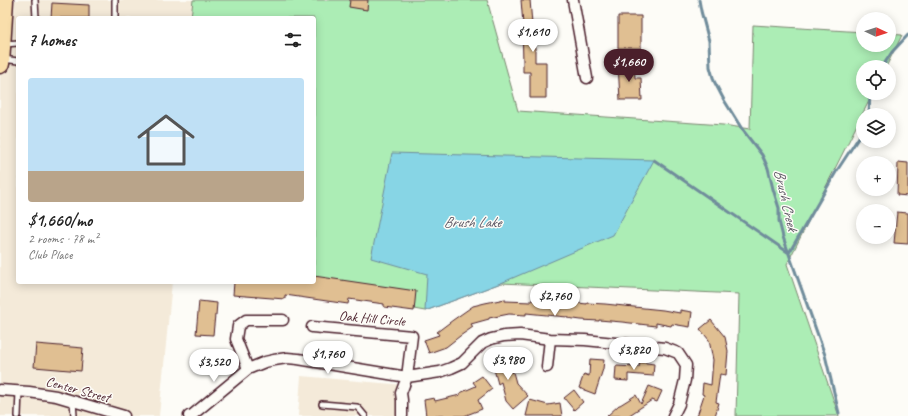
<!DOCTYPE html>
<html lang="en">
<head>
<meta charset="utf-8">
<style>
	:root { --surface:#fff; --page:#f6f6f6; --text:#222; --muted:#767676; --line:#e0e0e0; --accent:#4a1f2b }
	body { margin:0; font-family:Caveat,sans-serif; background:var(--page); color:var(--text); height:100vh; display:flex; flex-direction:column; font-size:15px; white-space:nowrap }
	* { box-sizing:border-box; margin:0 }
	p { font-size:13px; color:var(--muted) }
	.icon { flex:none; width:22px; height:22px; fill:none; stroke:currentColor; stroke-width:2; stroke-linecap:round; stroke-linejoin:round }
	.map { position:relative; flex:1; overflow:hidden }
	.drawer { position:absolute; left:16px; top:16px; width:300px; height:268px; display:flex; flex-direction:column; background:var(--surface); border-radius:4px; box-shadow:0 2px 10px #0003 }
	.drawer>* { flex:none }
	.needle { width:26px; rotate:94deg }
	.fabs { position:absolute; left:856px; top:12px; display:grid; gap:8px }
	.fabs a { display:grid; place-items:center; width:40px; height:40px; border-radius:50%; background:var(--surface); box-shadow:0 2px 10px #0003; font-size:20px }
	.price { position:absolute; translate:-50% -34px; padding:0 9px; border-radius:14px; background:#fff; color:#222; font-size:13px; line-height:26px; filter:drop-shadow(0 1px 2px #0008) }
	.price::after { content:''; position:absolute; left:50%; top:24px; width:12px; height:9px; margin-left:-6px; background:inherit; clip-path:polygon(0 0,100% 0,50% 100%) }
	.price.on { background:var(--accent); color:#fff }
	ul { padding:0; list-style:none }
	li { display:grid; align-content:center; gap:8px; height:212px; padding:0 12px }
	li+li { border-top:1px solid var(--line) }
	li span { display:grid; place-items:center; height:124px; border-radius:4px; color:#555 }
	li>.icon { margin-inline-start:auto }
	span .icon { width:72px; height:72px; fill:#fffc; stroke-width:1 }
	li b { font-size:17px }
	h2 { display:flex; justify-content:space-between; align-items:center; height:48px; padding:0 12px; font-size:17px }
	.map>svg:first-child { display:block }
	.built { fill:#f4ead9 }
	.green { fill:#acedb5; stroke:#7b8670 }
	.water { fill:#87d5e5; stroke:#6f8c9b }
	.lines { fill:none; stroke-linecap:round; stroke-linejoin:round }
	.stream { stroke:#6f8c9b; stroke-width:3 }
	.building { fill:#e0bf92; stroke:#4a1f2b }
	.lane-casing { stroke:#4a1f2b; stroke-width:8 }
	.street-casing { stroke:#4a1f2b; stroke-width:13 }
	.highway-casing { stroke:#4a1f2b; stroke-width:21 }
	.lane { stroke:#fdfcf7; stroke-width:5 }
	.street { stroke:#fdfcf7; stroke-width:10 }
	.highway { stroke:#f9deab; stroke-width:18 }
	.labels { text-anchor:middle; stroke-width:3; stroke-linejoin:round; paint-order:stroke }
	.street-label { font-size:14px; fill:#4a1f2b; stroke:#fdfcf7 }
	.water-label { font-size:15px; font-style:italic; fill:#5c5663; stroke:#fdfcf7 }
</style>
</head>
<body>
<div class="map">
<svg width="908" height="416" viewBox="0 0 908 416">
	<rect width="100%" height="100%" fill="#fdfcf7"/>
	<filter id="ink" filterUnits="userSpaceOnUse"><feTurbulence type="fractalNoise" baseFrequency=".025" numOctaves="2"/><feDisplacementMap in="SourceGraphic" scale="8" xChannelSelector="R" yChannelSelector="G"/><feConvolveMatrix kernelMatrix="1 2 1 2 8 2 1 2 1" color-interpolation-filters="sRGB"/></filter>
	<g filter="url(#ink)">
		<path class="built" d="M0 0H193L191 18H18V282H172L159 416H0Z
			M301 376 404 385 402 416H298Z"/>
		<path class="green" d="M193 0H487L518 111 723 125 750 129 753 25 863 32V45H889V34L902 35 886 67H863V93H873L787 264 839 416H736L739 294 501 283 425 311 260 282H314V18H191Z"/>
		<path class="water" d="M392 153 654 160 613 235 501 283 425 311 427 274 371 258Z"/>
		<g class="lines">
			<path class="stream" d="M699 0 701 11 709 41 710 67 714 81 724 100 742 129 762 155 768 168 773 189 779 208V221L783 237 825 355 839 413
				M882 67 892 52 908 35
				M869 115 870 93
				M654 160 789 253
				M789 253 836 172 859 137 863 129"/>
		</g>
		<path class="building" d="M350 0H368L367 10 349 7Z
			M521 0H530L532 24H545V38L535 39V62H546V98H530V72H523V62L522 25H523Z
			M52 3 89 5V18H51Z
			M618 16H641V48H618Z
			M618 63H634L635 78H641L642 100H620Z
			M898 162 908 163V196L897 195Z
			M897 212 908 213V244L894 243Z
			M314 276 416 291 414 311 384 307V304L349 299 348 304 285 295V299L233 295 234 282H314Z
			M505 299V301L531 302V300L546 302V303L569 304V302L587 304V303L605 304 663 310 680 313V310L692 312 690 327 672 324 671 326 656 323V326L622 322 599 320V321L581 320 567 318V317L526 313V315L509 314 489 318V319L471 324 473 327 460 336 446 347 429 353 424 340 439 335 437 332 453 320 473 306 485 303Z
			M199 301 217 303 216 315H215L213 335 196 334Z
			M711 320 725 337 728 351 726 375 720 374 716 402 719 403 715 416H697L704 395 702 394 703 383 711 385 713 360 709 340 700 329Z
			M36 344 83 348 81 371 34 367Z
			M507 354 512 373 513 372 516 383 528 396 513 409 506 401 501 382 498 384 491 358Z
			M590 359 604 360 603 369 595 394 579 388 584 374 589 376Z
			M640 362 654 364 653 376 628 374V381L615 380 616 366 639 367Z
			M482 376 492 389 478 400 482 409 464 416H426L424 400 434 398 435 401 460 395V393L476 386 473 382Z
			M649 386 662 391 657 402 652 400 628 416H607L619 405H620L636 395 641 404Z
			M574 390 583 402 574 410 564 398Z
			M530 400 548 405 560 403 562 416H526Z"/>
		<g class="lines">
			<defs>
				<path id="lane" d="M35 0 36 18
					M115 0V18
					M4 44 18 43
					M3 59 18 61
					M73 401 74 416
					M322 404 357 407 360 410 365 416
					M18 416 19 391"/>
				<path id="street" d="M573 0 587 78
					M312 327 412 336 407 377 401 393 402 400V416
					M547 367 550 339
					M248 369 236 339 238 326 246 320H283
					M0 390 29 392 56 396 124 416
					M189 416H191L248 369 265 362 274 360 287 358 298 359 407 377 440 372 451 368 462 363 482 343 491 339 504 336 520 335 550 339 585 340 665 348 678 353 686 365 685 380 679 404 673 416"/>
				<path id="highway" d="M0 64 4 0"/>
			</defs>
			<use href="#lane" class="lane-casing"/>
			<use href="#street" class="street-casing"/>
			<use href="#highway" class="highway-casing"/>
			<use href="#lane" class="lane"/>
			<use href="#street" class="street"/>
			<use href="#highway" class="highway"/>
		</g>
	</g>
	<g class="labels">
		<g class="street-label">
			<text transform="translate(372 318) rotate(5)" y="5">Oak Hill Circle</text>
			<text transform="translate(78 389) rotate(15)" y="5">Center Street</text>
		</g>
		<g class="water-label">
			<text transform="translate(786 200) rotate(77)" y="5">Brush Creek</text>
			<text x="472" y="227">Brush Lake</text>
		</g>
	</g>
</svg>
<div class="fabs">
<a><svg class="needle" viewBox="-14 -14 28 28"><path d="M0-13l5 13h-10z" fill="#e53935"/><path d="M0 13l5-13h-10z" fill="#767676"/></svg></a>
<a><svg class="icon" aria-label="locate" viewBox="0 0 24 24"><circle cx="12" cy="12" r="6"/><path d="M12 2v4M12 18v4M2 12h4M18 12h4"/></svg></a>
<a><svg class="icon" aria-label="layers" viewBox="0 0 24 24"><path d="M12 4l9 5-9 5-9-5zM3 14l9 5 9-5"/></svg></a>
<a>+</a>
<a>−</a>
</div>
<b class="price" style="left:533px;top:53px">$1,610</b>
<b class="price on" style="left:629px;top:83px">$1,660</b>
<b class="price" style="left:555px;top:317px">$2,760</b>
<b class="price" style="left:634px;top:371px">$3,820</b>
<b class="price" style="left:328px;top:375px">$1,760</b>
<b class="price" style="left:508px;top:381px">$3,980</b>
<b class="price" style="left:214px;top:383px">$3,520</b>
<section class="drawer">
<h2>7 homes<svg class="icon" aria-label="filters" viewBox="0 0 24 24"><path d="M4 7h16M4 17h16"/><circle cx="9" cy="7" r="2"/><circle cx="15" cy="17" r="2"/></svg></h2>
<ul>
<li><span style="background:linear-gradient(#bfe0f5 75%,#b9a48a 0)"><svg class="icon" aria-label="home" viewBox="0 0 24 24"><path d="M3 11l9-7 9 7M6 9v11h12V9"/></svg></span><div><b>$1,660/mo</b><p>2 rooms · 78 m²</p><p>Club Place</p></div></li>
</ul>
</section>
</div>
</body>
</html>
